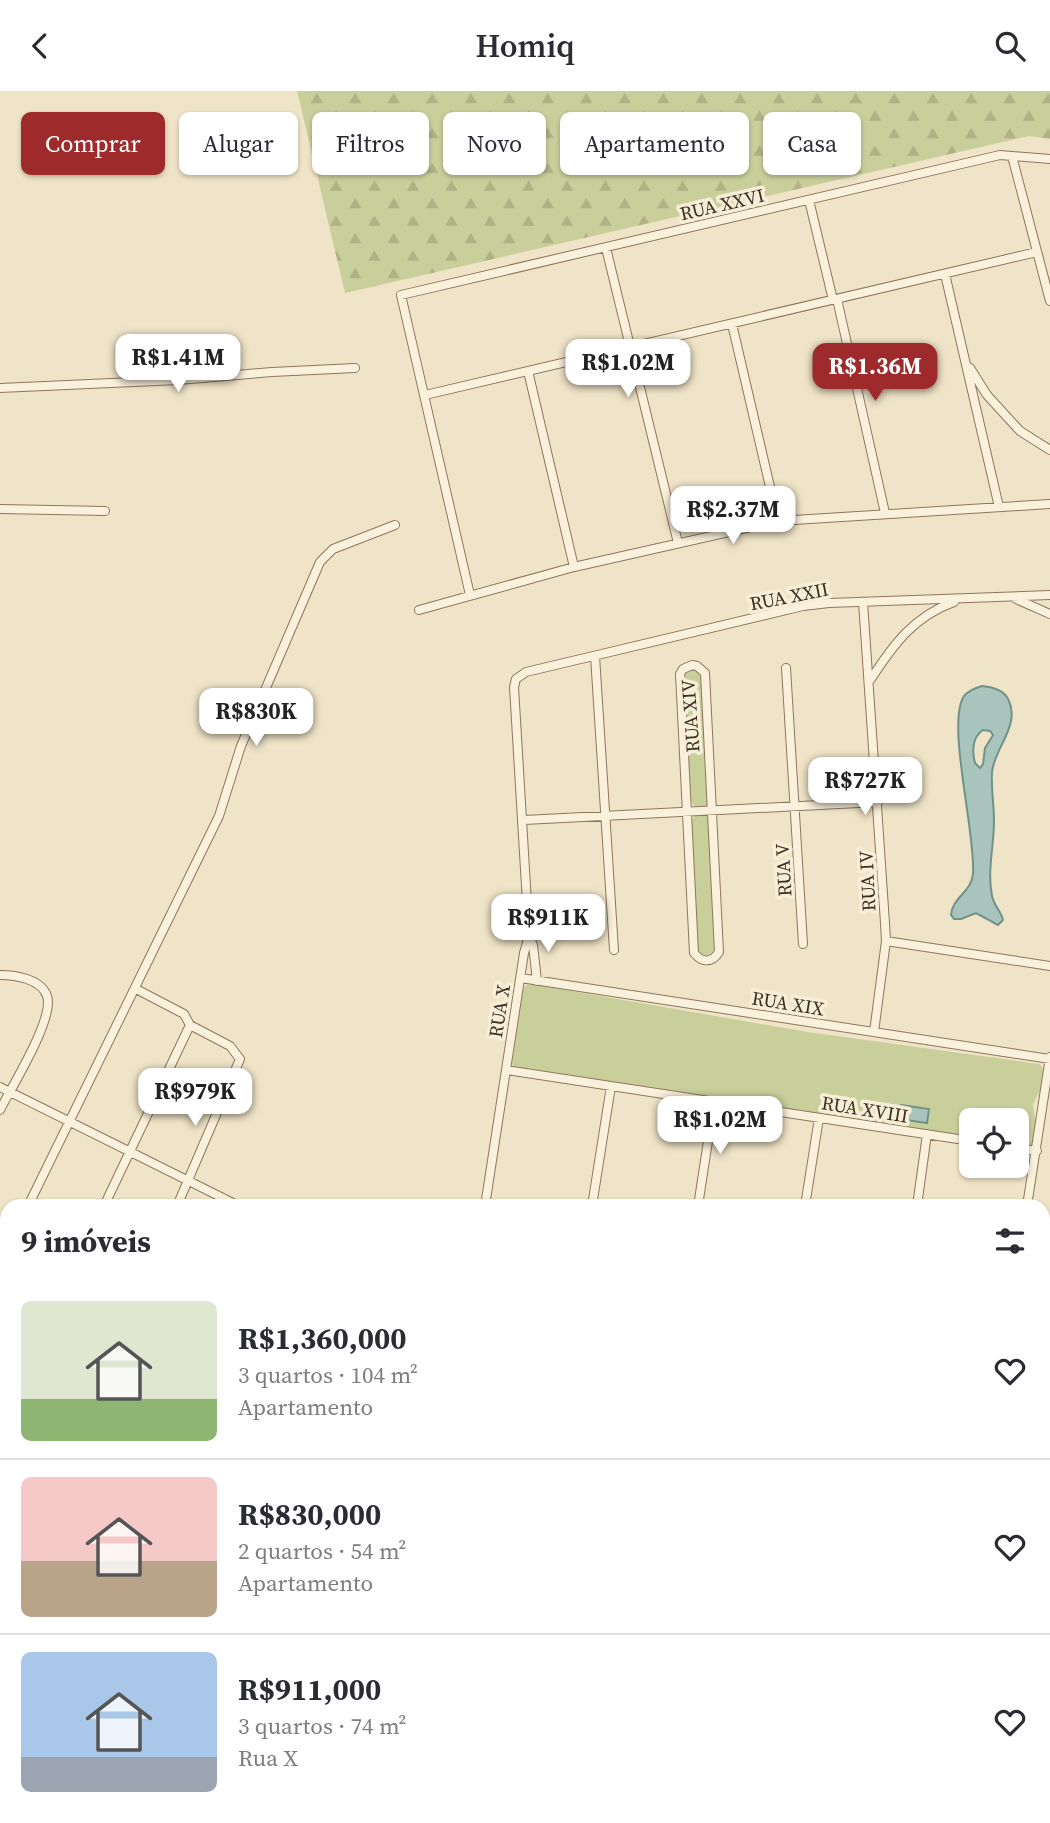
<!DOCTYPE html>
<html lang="pt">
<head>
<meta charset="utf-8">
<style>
	:root { --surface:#fff; --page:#f2f2f3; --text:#2b2b33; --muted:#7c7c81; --line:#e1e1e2; --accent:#9e2a2b }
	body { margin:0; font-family:"Source Serif 4",serif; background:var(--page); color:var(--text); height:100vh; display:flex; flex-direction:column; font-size:26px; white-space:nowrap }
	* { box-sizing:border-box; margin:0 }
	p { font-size:23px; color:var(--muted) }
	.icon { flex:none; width:38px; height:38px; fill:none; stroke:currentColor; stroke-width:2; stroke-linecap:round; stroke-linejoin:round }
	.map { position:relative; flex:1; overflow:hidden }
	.drawer { position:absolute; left:0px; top:1108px; width:1050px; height:625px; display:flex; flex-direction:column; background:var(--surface); border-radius:21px 21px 0 0; box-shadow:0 2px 5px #0004 }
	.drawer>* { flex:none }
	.banner { position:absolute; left:21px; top:21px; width:1008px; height:63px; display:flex; gap:14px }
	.tools { position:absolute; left:959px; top:1017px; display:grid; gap:14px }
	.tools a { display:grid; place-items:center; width:70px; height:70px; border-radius:10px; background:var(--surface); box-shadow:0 2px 5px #0004; font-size:35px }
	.price { position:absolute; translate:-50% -60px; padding:0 16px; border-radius:14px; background:#fff; color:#222; font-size:23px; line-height:46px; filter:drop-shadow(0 2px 4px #0008) }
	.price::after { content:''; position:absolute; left:50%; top:42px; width:21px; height:16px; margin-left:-10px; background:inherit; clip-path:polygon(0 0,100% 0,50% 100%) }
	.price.selected { background:var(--accent); color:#fff }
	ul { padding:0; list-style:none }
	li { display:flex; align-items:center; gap:21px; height:175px; padding:0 21px }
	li+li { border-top:2px solid var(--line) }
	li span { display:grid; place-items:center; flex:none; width:196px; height:140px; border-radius:10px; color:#555 }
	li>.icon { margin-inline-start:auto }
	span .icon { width:84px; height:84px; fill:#fffc; stroke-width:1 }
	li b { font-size:30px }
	h2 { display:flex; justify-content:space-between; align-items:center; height:84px; padding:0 21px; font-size:30px }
	.tag { padding:0 24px; border-radius:10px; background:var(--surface); box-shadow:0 2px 5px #0004; font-size:24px; line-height:63px }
	.tag.selected { background:var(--accent); color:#fff }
	header { display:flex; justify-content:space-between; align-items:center; height:91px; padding:0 21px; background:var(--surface); font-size:32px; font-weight:600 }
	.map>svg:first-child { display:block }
	.green { fill:#c9cf9b }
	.forest { fill:url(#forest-firs) }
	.water { fill:#a9c4bc; stroke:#6f938a; stroke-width:2; fill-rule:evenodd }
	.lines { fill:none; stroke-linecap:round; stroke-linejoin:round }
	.minor-casing { stroke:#8d765c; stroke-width:10 }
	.minor { stroke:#faf1dc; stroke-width:8 }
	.labels { text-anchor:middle; stroke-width:7; stroke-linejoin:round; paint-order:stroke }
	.street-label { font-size:19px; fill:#3d2e20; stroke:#f7eed8 }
</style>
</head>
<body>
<header><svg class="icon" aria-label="back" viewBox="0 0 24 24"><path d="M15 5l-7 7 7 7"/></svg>Homiq<svg class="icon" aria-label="search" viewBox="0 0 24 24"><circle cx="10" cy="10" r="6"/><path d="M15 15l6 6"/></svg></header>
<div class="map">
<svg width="1050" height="1732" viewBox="0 0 1050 1732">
	<defs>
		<pattern id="forest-firs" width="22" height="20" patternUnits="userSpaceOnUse" patternTransform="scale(1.75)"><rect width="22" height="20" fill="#c9cf9b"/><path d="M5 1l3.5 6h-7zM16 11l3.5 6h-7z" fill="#aeb285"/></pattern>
	</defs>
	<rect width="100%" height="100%" fill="#f0e4c8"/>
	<path class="green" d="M691 578 697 579 702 584 710 712 707 715H694L691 710 683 585Z
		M696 724H708L716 858 707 865 702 864 697 859 691 730Z
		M531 893 808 941 1040 973C1050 987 1038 1001 1033 1014L1036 1031 1033 1054 1029 1056 1017 1055V1029H971V1047L515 978 512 973 523 899 526 894Z"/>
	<path class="forest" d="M297 0H1050V48L1029 45 345 202Z
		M1050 1501V1732H1009L1010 1726H1043V1503Z
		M489 1726H590L612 1732H487Z"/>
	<path class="water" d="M982 595C993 596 1005 599 1009 610 1020 635 994 658 992 681 991 697 994 714 994 730 994 755 987 780 992 805 994 815 1001 820 1003 829L998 834 976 822 961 828H954L951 824C952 807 972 800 973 783 976 743 946 632 964 605 969 599 975 597 982 595ZM983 639 990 640 993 644 985 657 983 673 980 677 975 672C972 661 972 646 983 639Z
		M901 1014 929 1018 927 1032 899 1028Z
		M921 1726H977L976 1732H928Z"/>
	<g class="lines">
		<defs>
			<path id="minor" d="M1012 65 1050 210
				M809 109 833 209
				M606 157 678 452
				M945 183 999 416
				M837 208 885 422
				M732 233 778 430
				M970 277 987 304 1020 340 1050 359
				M528 280 574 476
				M0 297 178 289 272 281 355 277
				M425 304 1037 161
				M0 418 105 420
				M470 504 401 204 1000 64 1050 68
				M1016 508 1050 523
				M863 511 885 832 886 850 874 941
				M419 519 574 476 778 430 1050 413
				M595 565 614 859
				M692 574 697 575 705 582 719 861C712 872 702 872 694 862L680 583 683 578Z
				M786 577 803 853
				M871 588C893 554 914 525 954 511
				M524 729 878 711
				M529 845 533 854 537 890
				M886 850 1050 875
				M0 884C16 884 41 888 47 905 55 927 11 997 0 1019
				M521 887 1050 968
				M506 979 971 1050
				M0 996 239 1115
				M1017 1057 1037 1060
				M28 1115 219 725 241 655 320 471 333 458 395 434
				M104 1115 190 934 184 923 136 898
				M177 1115 240 968 230 955 190 934
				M485 1115 524 862 529 845 514 596 516 588 526 581 803 515 829 512 1050 504
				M592 1115 611 995
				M698 1115 714 1011
				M805 1115 819 1027
				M917 1115 927 1043
				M1027 1115 1050 966
				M0 1173 7 1159
				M0 1264 7 1267
				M0 1329 7 1314
				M1043 1381 1050 1334
				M1043 1463 1050 1415
				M0 1487 7 1472
				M1043 1495H1050
				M0 1545 7 1549
				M0 1630 7 1618
				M446 1726 460 1732
				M807 1726 809 1730
				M421 1729 435 1732
				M19 1732 23 1726
				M90 1732 93 1726
				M144 1732 147 1726
				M236 1732 239 1726
				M328 1732 331 1726
				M989 1732 990 1726
				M1001 1732 1002 1726"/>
		</defs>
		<use href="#minor" class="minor-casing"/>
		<use href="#minor" class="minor"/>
	</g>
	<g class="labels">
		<g class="street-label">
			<text transform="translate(722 113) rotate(-13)" y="7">RUA XXVI</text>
			<text transform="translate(789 505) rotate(-11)" y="7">RUA XXII</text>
			<text transform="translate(690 625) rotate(-94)" y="7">RUA XIV</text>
			<text transform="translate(783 779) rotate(-93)" y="7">RUA V</text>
			<text transform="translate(867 790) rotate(-93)" y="7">RUA IV</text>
			<text transform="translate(788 912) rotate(9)" y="7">RUA XIX</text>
			<text transform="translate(499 920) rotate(-81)" y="7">RUA X</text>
			<text transform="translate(865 1018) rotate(9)" y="7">RUA XVIII</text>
		</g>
	</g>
</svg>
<div class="tools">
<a><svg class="icon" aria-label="locate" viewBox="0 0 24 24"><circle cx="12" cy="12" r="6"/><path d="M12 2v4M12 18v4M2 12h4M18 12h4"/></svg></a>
</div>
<b class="price" style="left:178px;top:303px">R$1.41M</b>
<b class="price" style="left:628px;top:308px">R$1.02M</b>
<b class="price selected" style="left:875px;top:312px">R$1.36M</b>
<b class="price" style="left:733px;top:455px">R$2.37M</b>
<b class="price" style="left:256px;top:657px">R$830K</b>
<b class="price" style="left:865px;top:726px">R$727K</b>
<b class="price" style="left:548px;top:863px">R$911K</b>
<b class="price" style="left:195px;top:1037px">R$979K</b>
<b class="price" style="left:720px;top:1065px">R$1.02M</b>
<div class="banner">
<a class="tag selected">Comprar</a>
<a class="tag">Alugar</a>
<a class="tag">Filtros</a>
<a class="tag">Novo</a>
<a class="tag">Apartamento</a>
<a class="tag">Casa</a>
</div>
<section class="drawer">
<h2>9 imóveis<svg class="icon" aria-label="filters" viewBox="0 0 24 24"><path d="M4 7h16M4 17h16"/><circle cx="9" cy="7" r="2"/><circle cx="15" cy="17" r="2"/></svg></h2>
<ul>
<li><span style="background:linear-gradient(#dfe7d0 70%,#8fb573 0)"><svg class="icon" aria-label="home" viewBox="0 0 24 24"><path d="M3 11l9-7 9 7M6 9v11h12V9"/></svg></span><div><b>R$1,360,000</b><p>3 quartos · 104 m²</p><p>Apartamento</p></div><svg class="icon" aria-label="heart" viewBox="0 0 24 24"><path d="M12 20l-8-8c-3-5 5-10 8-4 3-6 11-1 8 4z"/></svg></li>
<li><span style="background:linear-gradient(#f6c9c9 60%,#b9a48a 0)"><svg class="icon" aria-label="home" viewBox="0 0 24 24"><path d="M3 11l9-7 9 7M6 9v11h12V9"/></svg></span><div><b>R$830,000</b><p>2 quartos · 54 m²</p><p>Apartamento</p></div><svg class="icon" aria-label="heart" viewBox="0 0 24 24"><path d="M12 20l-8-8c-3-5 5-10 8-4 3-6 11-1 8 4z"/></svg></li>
<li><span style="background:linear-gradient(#a9c7e8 75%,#9aa5b1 0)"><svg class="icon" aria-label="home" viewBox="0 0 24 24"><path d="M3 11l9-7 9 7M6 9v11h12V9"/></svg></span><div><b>R$911,000</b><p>3 quartos · 74 m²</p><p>Rua X</p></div><svg class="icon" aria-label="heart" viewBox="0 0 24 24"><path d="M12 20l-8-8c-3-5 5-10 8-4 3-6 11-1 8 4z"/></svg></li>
</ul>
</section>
</div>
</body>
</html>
